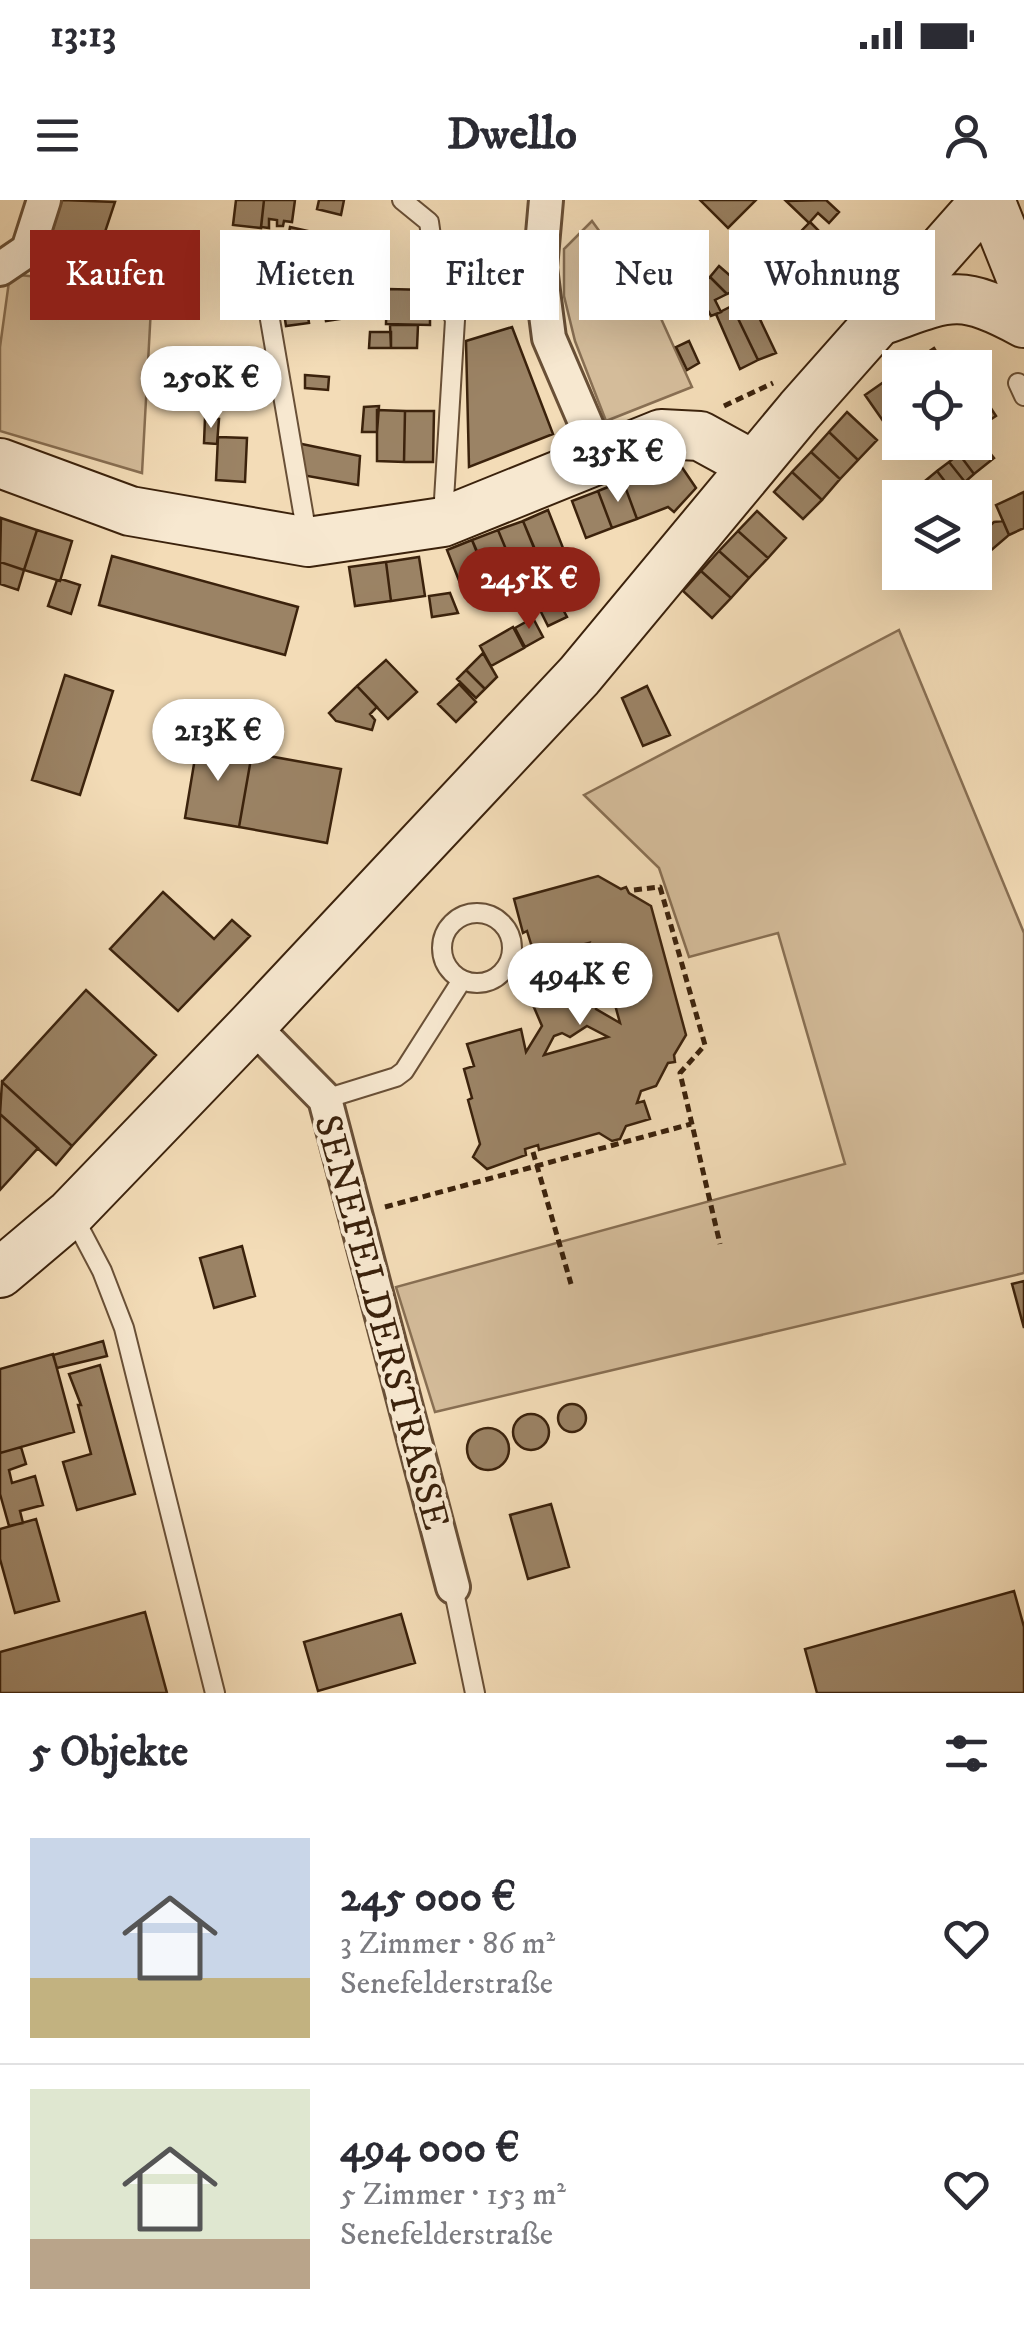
<!DOCTYPE html>
<html lang="de">
<head>
<meta charset="utf-8">
<style>
	:root { --surface:#fff; --page:#f7f7f7; --text:#2b2b33; --muted:#7c7c81; --line:#e1e1e2; --accent:#8f2418 }
	body { margin:0; font-family:"IM FELL DW Pica",serif; background:var(--page); color:var(--text); height:100vh; display:flex; flex-direction:column; font-size:38px; white-space:nowrap }
	* { box-sizing:border-box; margin:0 }
	p { font-size:32px; color:var(--muted) }
	.icon { flex:none; width:55px; height:55px; fill:none; stroke:currentColor; stroke-width:2; stroke-linecap:round; stroke-linejoin:round }
	.map { position:relative; height:1493px; overflow:hidden }
	.details { display:flex; flex-direction:column; background:var(--surface); flex:1 }
	.details>* { flex:none }
	.banner { position:absolute; left:30px; top:30px; width:965px; height:90px; display:flex; gap:20px }
	.controls { position:absolute; left:882px; top:150px; display:grid; gap:20px }
	.controls a { display:grid; place-items:center; width:110px; height:110px; border-radius:0px; background:var(--surface); box-shadow:0 10px 40px #0002; font-size:50px }
	.price { position:absolute; translate:-50% -85px; padding:0 22px; border-radius:35px; background:#fff; color:#222; font-size:32px; line-height:65px; filter:drop-shadow(0 2px 5px #0008) }
	.price::after { content:''; position:absolute; left:50%; top:60px; width:30px; height:22px; margin-left:-15px; background:inherit; clip-path:polygon(0 0,100% 0,50% 100%) }
	.price.current { background:var(--accent); color:#fff }
	ul { padding:0; list-style:none }
	li { display:flex; align-items:center; gap:30px; height:250px; padding:0 30px }
	li+li { border-top:2px solid var(--line) }
	li span { display:grid; place-items:center; flex:none; width:280px; height:200px; border-radius:0px; color:#555 }
	li>.icon { margin-inline-start:auto }
	span .icon { width:120px; height:120px; fill:#fffc; stroke-width:1 }
	li b { font-size:42px }
	h2 { display:flex; justify-content:space-between; align-items:center; height:120px; padding:0 30px; font-size:42px }
	.tag { padding:0 35px; border-radius:0px; background:var(--surface); box-shadow:0 10px 40px #0002; font-size:35px; line-height:90px }
	.tag.current { background:var(--accent); color:#fff }
	.status { display:flex; justify-content:space-between; align-items:center; height:70px; padding:0 50px; background:var(--surface); direction:ltr }
	.status svg { height:28px; fill:currentColor }
	header { display:flex; justify-content:space-between; align-items:center; height:130px; padding:0 30px; background:var(--surface); font-size:45px; font-weight:700 }
	.map>svg:first-child { display:block }
	.green { fill:#d4bc9a; stroke:#886f53; stroke-width:2.5 }
	.building { fill:#9b8365; stroke:#3b220c; stroke-width:2.5; fill-rule:evenodd }
	.lines { fill:none; stroke-linecap:round; stroke-linejoin:round }
	.lane-casing { stroke:#695037; stroke-width:22 }
	.street-casing { stroke:#695037; stroke-width:38 }
	.secondary-casing { stroke:#3b220c; stroke-width:52 }
	.path { stroke:#3b220c; stroke-width:5; stroke-dasharray:8 5; stroke-linecap:butt }
	.lane { stroke:#f7e8d0; stroke-width:18 }
	.street { stroke:#f7e8d0; stroke-width:32 }
	.secondary { stroke:#f7e8d0; stroke-width:48 }
	.labels { text-anchor:middle; stroke-width:8; stroke-linejoin:round; paint-order:stroke }
	.street-label { font-size:38px; fill:#3b220c; stroke:#f7e8d0 }
</style>
</head>
<body>
<div class="status"><b>13:13</b><svg viewBox="0 0 49 12"><path d="M0 12V9h3v3zM5 12V6h3v6zM10 12V3h3v9zM15 12V0h3v12zM26 1h20v11H26zM47 4h2v5h-2z"/></svg></div>
<header><svg class="icon" aria-label="menu" viewBox="0 0 24 24"><path d="M4 6h16M4 12h16M4 18h16"/></svg>Dwello<svg class="icon" aria-label="person" viewBox="0 0 24 24"><circle cx="12" cy="8" r="4"/><path d="M4 21q1-7 8-7t8 7"/></svg></header>
<div class="map">
<svg width="1024" height="1493" viewBox="0 0 1024 1493">
	<rect width="100%" height="100%" fill="#f3dcb7"/>
	<filter id="stains"><feTurbulence type="fractalNoise" baseFrequency=".002" numOctaves="4"/><feColorMatrix values="0 0 0 0 .2 0 0 0 0 .09 0 0 0 0 .02 0 0 0 .5 -.17"/></filter>
	<radialGradient id="worn" r=".72"><stop offset=".6" stop-color="#630" stop-opacity="0"/><stop offset="1" stop-color="#630" stop-opacity=".3"/></radialGradient>
	<path class="green" d="M592 21 658 112 692 187 606 221 575 141 564 96V49Z
		M10 74 152 89 142 273 0 231V147Z
		M899 430 1024 733V1073L435 1212 396 1087 845 964 778 733 689 757 659 668 584 595Z"/>
	<path class="building" d="M62 0 115 2 93 68 45 53Z
		M236 0H264L261 28 233 25Z
		M264 0H295L292 22 284 21 283 26H277V20L269 19V28L261 27Z
		M319 0H344L341 15 317 9Z
		M700 0H756L728 28Z
		M826 0 839 12 829 23 818 13 809 23 786 1Z
		M810 22 820 32 789 64 779 54Z
		M290 27 312 32 304 67 284 62Z
		M312 32 335 38 328 71 304 66Z
		M820 32 853 65 848 70 866 88 841 114 788 64Z
		M52 55 93 68 89 81 46 76Z
		M331 55 341 57 333 91 303 85 304 66 328 71Z
		M284 63 304 67 302 76 282 79Z
		M719 66 734 79 739 89 727 94 710 77Z
		M302 76 309 123 286 126 279 79Z
		M710 77 727 94 715 100 721 112 711 116 696 88Z
		M303 85 336 92 340 119 326 121 323 102 305 98Z
		M387 89 430 90V125L386 124Z
		M747 92 776 153 758 160 732 106 745 100 742 95Z
		M732 106 758 160 740 169 716 114Z
		M390 125H418L417 148H391Z
		M512 127 553 234 469 267 466 141Z
		M370 132H391V148H369Z
		M689 141 699 163 687 170 676 147Z
		M934 148 946 168H912L910 164Z
		M305 175 329 177 328 190 305 188Z
		M888 179 900 197V220L888 228 865 195Z
		M975 184 996 216 975 230Z
		M379 206 377 232H362L364 207Z
		M377 210 405 211 404 262 377 261Z
		M405 211H434L433 262H404Z
		M847 212 877 240 858 260 829 232Z
		M205 218 219 219 217 244 204 243Z
		M829 232 858 260 840 279 811 252Z
		M218 237 247 238 245 282 216 280Z
		M978 238 994 258 974 274 959 254Z
		M297 243 360 256 358 285 302 275Z
		M811 252 840 279 822 300 792 272Z
		M959 254 974 274 965 282 949 262Z
		M677 260 696 288 674 312 668 307 637 319 623 281Z
		M949 262 965 282 953 292 937 271Z
		M937 271 953 292 947 298H939L925 281Z
		M792 272 822 300 803 319 774 292Z
		M623 281 637 319 612 328 598 291Z
		M598 291 612 328 586 338 572 301Z
		M1024 292V328L1009 335 996 305Z
		M548 310 563 348 538 358 523 321Z
		M757 311 786 338 768 358 738 331Z
		M1 318 37 330 24 370 0 362Z
		M523 321 545 373 520 383 498 330Z
		M1003 321 1009 335 975 364V340L978 342 975 339 994 322Z
		M37 330 72 341 60 381 24 370Z
		M498 330 520 383 495 392 472 340Z
		M738 331 768 358 749 378 719 351Z
		M472 340 487 378 462 388 447 350Z
		M719 351 749 378 731 398 701 371Z
		M112 356 298 407 285 455 99 405Z
		M419 357 425 396 391 401 386 362Z
		M0 362 24 370 18 390 0 384Z
		M386 362 391 401 355 406 349 367Z
		M701 371 731 398 712 418 683 391Z
		M61 379 80 385 71 414 48 406 57 380Z
		M450 393 458 413 432 417 429 396Z
		M557 398 567 417 548 426 539 408Z
		M533 418 543 437 525 447 515 428Z
		M513 427 524 448 491 466 480 446Z
		M483 453 497 477 485 489 466 470Z
		M386 460 417 492 388 519 357 486Z
		M466 470 485 489 476 498 457 479Z
		M65 475 113 491 80 595 32 580Z
		M459 484 476 502 456 522 438 504Z
		M357 486 377 507 370 514 375 520 372 530 336 521 329 513Z
		M647 486 670 535 643 546 622 498Z
		M199 537 226 545 225 548 252 553 239 627 185 618 195 558 193 555Z
		M252 553 341 569 327 643 239 627Z
		M598 676 621 689 626 687 629 693 651 706 686 835 674 855 675 862 668 863 656 886 641 891 637 903 644 901 650 919 626 926 620 939 612 941 599 933 539 950 538 945 525 949 526 955 487 969 473 957 480 944 468 900 472 898 464 869 474 866 467 844 521 829 526 852 542 826 533 805 549 775 573 771 589 743 535 757 527 731 523 733 514 699ZM600 750 620 823 596 809 597 787 588 781 586 775ZM587 826 608 837 544 855 554 836 562 833 570 837Z
		M163 692 214 739 232 720 250 736 178 811 110 749Z
		M86 790 156 855 72 946 2 882Z
		M2 882 72 946 56 965 0 914Z
		M0 914 38 948 0 990Z
		M242 1046 255 1096 214 1108 200 1058Z
		M1024 1081V1128L1012 1084Z
		M103 1141 107 1156 57 1168 53 1155Z
		M53 1154 74 1232 0 1253V1169Z
		M100 1165 135 1294 77 1310 63 1262 91 1254 78 1205H81L69 1174Z
		M558 1218a14 14 0 1 1 28 0a14 14 0 1 1-28 0Z
		M513 1232a18 18 0 1 1 36 0a18 18 0 1 1-36 0Z
		M467 1249a21 21 0 1 1 42 0a21 21 0 1 1-42 0Z
		M21 1247 26 1264 9 1270 12 1283 35 1276 43 1305 20 1311 23 1323 9 1326 0 1294V1253Z
		M551 1304 569 1367 528 1379 510 1315Z
		M36 1319 59 1401 15 1413 0 1359V1329Z
		M1014 1391 1024 1427V1493H817L805 1449Z
		M145 1412 167 1493H0V1452Z
		M401 1414 415 1463 318 1491 304 1442Z"/>
	<g class="lines">
		<defs>
			<path id="lane" d="M402 0 429 22 436 71 455 120 443 316
				M268 108 308 341
				M1018 183 1024 196
				M442 748a35 35 0 1 1 70 0a35 35 0 1 1-70 0Z
				M325 899 396 877 404 871 462 780
				M73 1016 102 1071 124 1128 215 1493
				M453 1387 475 1493"/>
			<path id="street" d="M546 0 540 68 549 138 600 257
				M0 69 28 50 44 0
				M252 825 325 899 453 1387"/>
			<path id="secondary" d="M990 0 1024 85
				M883 120C949 96 959 88 1024 123
				M0 263 130 311 308 342 443 322 661 234 700 236 753 265
				M0 1073 71 1013 252 825 579 476 800 210 986 0"/>
		</defs>
		<use href="#lane" class="lane-casing"/>
		<use href="#street" class="street-casing"/>
		<use href="#secondary" class="secondary-casing"/>
		<path class="path" d="M724 206 773 183
			M634 690 660 687 705 845 680 873 720 1044
			M533 952 571 1084
			M385 1007 691 924"/>
		<use href="#lane" class="lane"/>
		<use href="#street" class="street"/>
		<use href="#secondary" class="secondary"/>
	</g>
	<g class="labels">
		<g class="street-label">
			<text transform="translate(383 1122) rotate(75)" y="13">SENEFELDERSTRASSE</text>
		</g>
	</g>
	<rect width="100%" height="100%" filter="url(#stains)"/>
	<rect width="100%" height="100%" fill="url(#worn)"/>
</svg>
<div class="controls">
<a><svg class="icon" aria-label="locate" viewBox="0 0 24 24"><circle cx="12" cy="12" r="6"/><path d="M12 2v4M12 18v4M2 12h4M18 12h4"/></svg></a>
<a><svg class="icon" aria-label="layers" viewBox="0 0 24 24"><path d="M12 4l9 5-9 5-9-5zM3 14l9 5 9-5"/></svg></a>
</div>
<b class="price" style="left:211px;top:231px">250K €</b>
<b class="price" style="left:618px;top:305px">235K €</b>
<b class="price current" style="left:529px;top:432px">245K €</b>
<b class="price" style="left:218px;top:584px">213K €</b>
<b class="price" style="left:580px;top:828px">494K €</b>
<div class="banner">
<a class="tag current">Kaufen</a>
<a class="tag">Mieten</a>
<a class="tag">Filter</a>
<a class="tag">Neu</a>
<a class="tag">Wohnung</a>
</div>
</div>
<section class="details">
<h2>5 Objekte<svg class="icon" aria-label="filters" viewBox="0 0 24 24"><path d="M4 7h16M4 17h16"/><circle cx="9" cy="7" r="2"/><circle cx="15" cy="17" r="2"/></svg></h2>
<ul>
<li><span style="background:linear-gradient(#c9d6e8 70%,#c2b280 0)"><svg class="icon" aria-label="home" viewBox="0 0 24 24"><path d="M3 11l9-7 9 7M6 9v11h12V9"/></svg></span><div><b>245 000 €</b><p>3 Zimmer · 86 m²</p><p>Senefelderstraße</p></div><svg class="icon" aria-label="heart" viewBox="0 0 24 24"><path d="M12 20l-8-8c-3-5 5-10 8-4 3-6 11-1 8 4z"/></svg></li>
<li><span style="background:linear-gradient(#dfe7d0 75%,#b9a48a 0)"><svg class="icon" aria-label="home" viewBox="0 0 24 24"><path d="M3 11l9-7 9 7M6 9v11h12V9"/></svg></span><div><b>494 000 €</b><p>5 Zimmer · 153 m²</p><p>Senefelderstraße</p></div><svg class="icon" aria-label="heart" viewBox="0 0 24 24"><path d="M12 20l-8-8c-3-5 5-10 8-4 3-6 11-1 8 4z"/></svg></li>
</ul>
</section>
</body>
</html>
